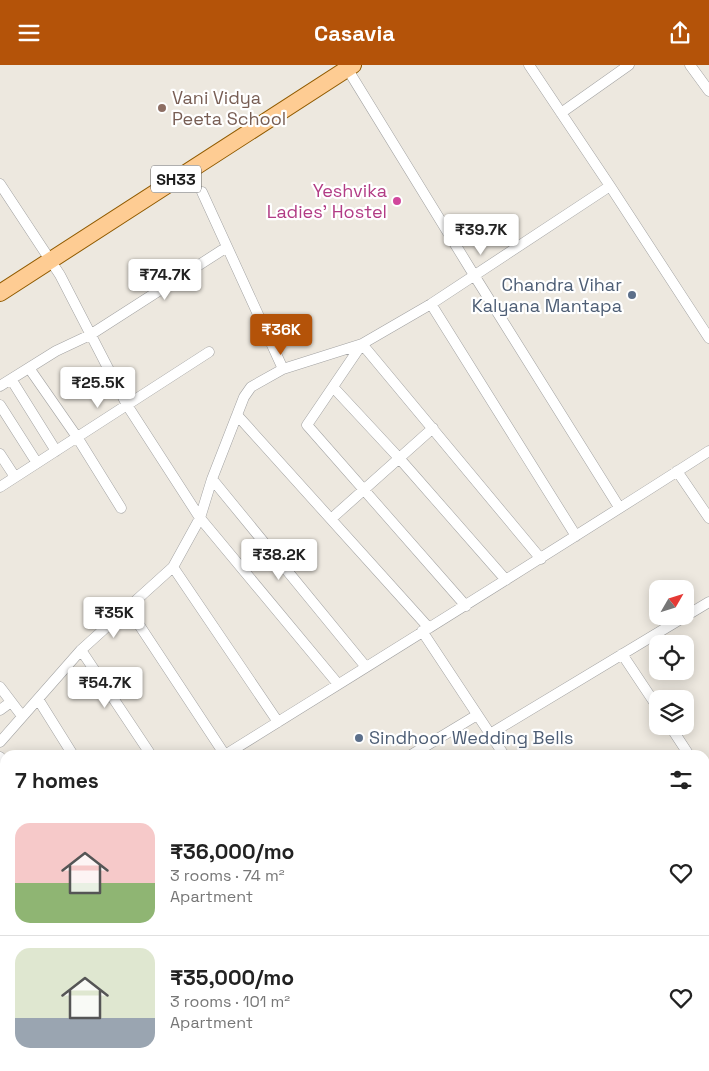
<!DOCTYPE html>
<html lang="en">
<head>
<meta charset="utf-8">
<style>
	:root { --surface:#fff; --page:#f2f2f2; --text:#222; --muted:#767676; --line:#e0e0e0; --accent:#b45309 }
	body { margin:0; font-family:"Space Grotesk",sans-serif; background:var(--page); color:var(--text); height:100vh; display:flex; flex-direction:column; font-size:19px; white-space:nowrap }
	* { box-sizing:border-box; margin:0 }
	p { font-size:16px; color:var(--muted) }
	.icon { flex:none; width:28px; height:28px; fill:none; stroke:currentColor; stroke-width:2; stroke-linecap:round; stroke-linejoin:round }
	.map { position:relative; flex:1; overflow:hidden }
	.panel { position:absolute; left:0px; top:685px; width:710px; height:321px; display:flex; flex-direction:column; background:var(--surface); border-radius:15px 15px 0 0; box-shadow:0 2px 12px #0003 }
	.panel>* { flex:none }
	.needle { width:32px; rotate:51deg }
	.buttons { position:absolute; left:649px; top:515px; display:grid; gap:10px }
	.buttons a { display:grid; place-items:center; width:45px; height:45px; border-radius:10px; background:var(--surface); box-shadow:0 2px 12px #0003; font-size:25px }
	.price { position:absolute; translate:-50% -42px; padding:0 11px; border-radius:5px; background:#fff; color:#222; font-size:16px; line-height:32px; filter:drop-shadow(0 1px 2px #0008) }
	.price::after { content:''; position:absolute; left:50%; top:30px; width:15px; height:11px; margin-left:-8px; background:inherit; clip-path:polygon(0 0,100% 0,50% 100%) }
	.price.current { background:var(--accent); color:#fff }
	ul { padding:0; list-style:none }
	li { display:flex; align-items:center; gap:15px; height:125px; padding:0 15px }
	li+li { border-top:1px solid var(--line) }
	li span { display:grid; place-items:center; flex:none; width:140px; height:100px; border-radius:15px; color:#555 }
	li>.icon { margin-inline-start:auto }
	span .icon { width:60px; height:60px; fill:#fffc; stroke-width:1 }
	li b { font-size:21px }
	h2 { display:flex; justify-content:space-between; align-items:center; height:60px; padding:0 15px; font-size:21px }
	header { display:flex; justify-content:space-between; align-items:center; height:65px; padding:0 15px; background:var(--accent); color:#fff; font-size:22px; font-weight:700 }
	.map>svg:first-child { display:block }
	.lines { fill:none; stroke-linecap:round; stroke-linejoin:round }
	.street-casing { stroke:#a2a2a2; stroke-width:11 }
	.primary-casing { stroke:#915b00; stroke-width:18 }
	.street { stroke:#fff; stroke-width:10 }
	.primary { stroke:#fecc93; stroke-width:16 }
	.education-dot { fill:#8d6e63; stroke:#fff; stroke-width:2 }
	.hotel-dot { fill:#d1479c; stroke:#fff; stroke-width:2 }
	.service-dot { fill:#5c6f8a; stroke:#fff; stroke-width:2 }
	.labels { text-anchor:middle; stroke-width:4.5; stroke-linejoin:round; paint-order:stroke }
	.shield { fill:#fff; stroke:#5f5f5f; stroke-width:1 }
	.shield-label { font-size:16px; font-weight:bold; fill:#1b1b1b }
	.education-label { font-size:18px; fill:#785e54; stroke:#fff; text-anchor:start }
	.hotel-label { font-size:18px; fill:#b23c85; stroke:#fff; text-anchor:end }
	.service-label { font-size:18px; fill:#4e5e75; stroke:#fff; text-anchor:end }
</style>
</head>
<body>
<header><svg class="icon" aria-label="menu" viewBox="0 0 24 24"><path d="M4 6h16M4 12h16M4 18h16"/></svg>Casavia<svg class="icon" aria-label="share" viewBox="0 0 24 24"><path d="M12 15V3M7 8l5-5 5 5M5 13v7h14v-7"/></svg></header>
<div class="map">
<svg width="709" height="1006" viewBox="0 0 709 1006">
	<rect width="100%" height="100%" fill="#ede8df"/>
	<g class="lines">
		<defs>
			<path id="street" d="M345 0 474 210 619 442
				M529 0 610 121 709 273
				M690 0 709 26
				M561 48 629 0
				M0 119 60 210 127 340 200 453 338 619
				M202 127 283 304
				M431 239 576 471
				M362 279 307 360 466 541
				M362 279 541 494
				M29 303 77 372 121 443
				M11 314 56 386
				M0 321 56 286 90 270 227 182
				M333 322 399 393 506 515
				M0 340 37 398
				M237 350 429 563
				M0 389 15 412
				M677 406 709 453
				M212 414 366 602
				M0 422 209 287
				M331 454 433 363
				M173 502 278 657
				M128 543 225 690
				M422 566 504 690
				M81 585 151 690
				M622 589 658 643
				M0 622 22 651
				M38 634 73 690
				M0 645 11 637
				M670 661 689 690
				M490 669 709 537
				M0 677 81 585 173 502 200 453 212 414 244 332 251 322 283 304 362 279 431 239 610 121
				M225 690C387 589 549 489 709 386
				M411 690 477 650
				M0 692 5 699
				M705 715 709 721
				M0 818 5 827
				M705 906 709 904
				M705 973 709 978
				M112 1001 115 1006
				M551 1006 559 1001"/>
			<path id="primary" d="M0 228 353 0"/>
		</defs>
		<use href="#street" class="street-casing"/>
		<use href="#primary" class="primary-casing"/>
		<use href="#street" class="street"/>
		<use href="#primary" class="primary"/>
	</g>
	<circle class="education-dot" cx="162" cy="43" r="5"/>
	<circle class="hotel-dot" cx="397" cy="136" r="5"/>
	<g class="service-dot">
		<circle cx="632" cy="230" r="5"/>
		<circle cx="359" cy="673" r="5"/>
	</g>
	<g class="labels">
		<rect class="shield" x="151" y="100.5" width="50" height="27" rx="4"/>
		<g class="shield-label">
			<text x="176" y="120">SH33</text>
		</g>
		<g class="education-label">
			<text x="172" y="39">Vani Vidya<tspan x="172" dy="21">Peeta School</tspan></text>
		</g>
		<g class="hotel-label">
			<text x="387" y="132">Yeshvika<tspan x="387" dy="21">Ladies' Hostel</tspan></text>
		</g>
		<g class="service-label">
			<text x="622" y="226">Chandra Vihar<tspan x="622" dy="21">Kalyana Mantapa</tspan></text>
			<text x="369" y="679" text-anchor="start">Sindhoor Wedding Bells</text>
		</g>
	</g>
</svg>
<div class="buttons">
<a><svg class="needle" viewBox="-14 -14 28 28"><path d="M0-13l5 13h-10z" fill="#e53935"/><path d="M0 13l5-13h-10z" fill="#767676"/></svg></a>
<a><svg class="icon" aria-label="locate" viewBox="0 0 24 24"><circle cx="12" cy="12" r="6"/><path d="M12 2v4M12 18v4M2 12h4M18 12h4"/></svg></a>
<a><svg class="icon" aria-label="layers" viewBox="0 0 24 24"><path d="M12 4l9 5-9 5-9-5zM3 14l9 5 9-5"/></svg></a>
</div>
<b class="price" style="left:481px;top:191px">₹39.7K</b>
<b class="price" style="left:165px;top:236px">₹74.7K</b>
<b class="price current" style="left:281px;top:291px">₹36K</b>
<b class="price" style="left:98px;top:344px">₹25.5K</b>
<b class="price" style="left:279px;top:516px">₹38.2K</b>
<b class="price" style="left:114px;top:574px">₹35K</b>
<b class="price" style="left:105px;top:644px">₹54.7K</b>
<section class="panel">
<h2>7 homes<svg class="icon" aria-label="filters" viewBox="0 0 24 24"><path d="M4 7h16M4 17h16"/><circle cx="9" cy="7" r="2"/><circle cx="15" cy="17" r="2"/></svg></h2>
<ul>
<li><span style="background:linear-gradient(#f6c9c9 60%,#8fb573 0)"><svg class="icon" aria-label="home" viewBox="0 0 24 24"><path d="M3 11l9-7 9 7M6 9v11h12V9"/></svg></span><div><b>₹36,000/mo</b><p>3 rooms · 74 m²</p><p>Apartment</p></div><svg class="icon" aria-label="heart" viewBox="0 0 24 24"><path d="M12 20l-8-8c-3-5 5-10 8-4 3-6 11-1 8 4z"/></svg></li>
<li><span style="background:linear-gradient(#dfe7d0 70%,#9aa5b1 0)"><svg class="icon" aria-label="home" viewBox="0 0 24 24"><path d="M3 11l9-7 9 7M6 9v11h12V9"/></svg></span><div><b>₹35,000/mo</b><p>3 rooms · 101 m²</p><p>Apartment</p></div><svg class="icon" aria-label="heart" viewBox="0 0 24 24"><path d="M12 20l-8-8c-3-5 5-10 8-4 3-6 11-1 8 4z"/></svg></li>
</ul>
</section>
</div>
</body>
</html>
